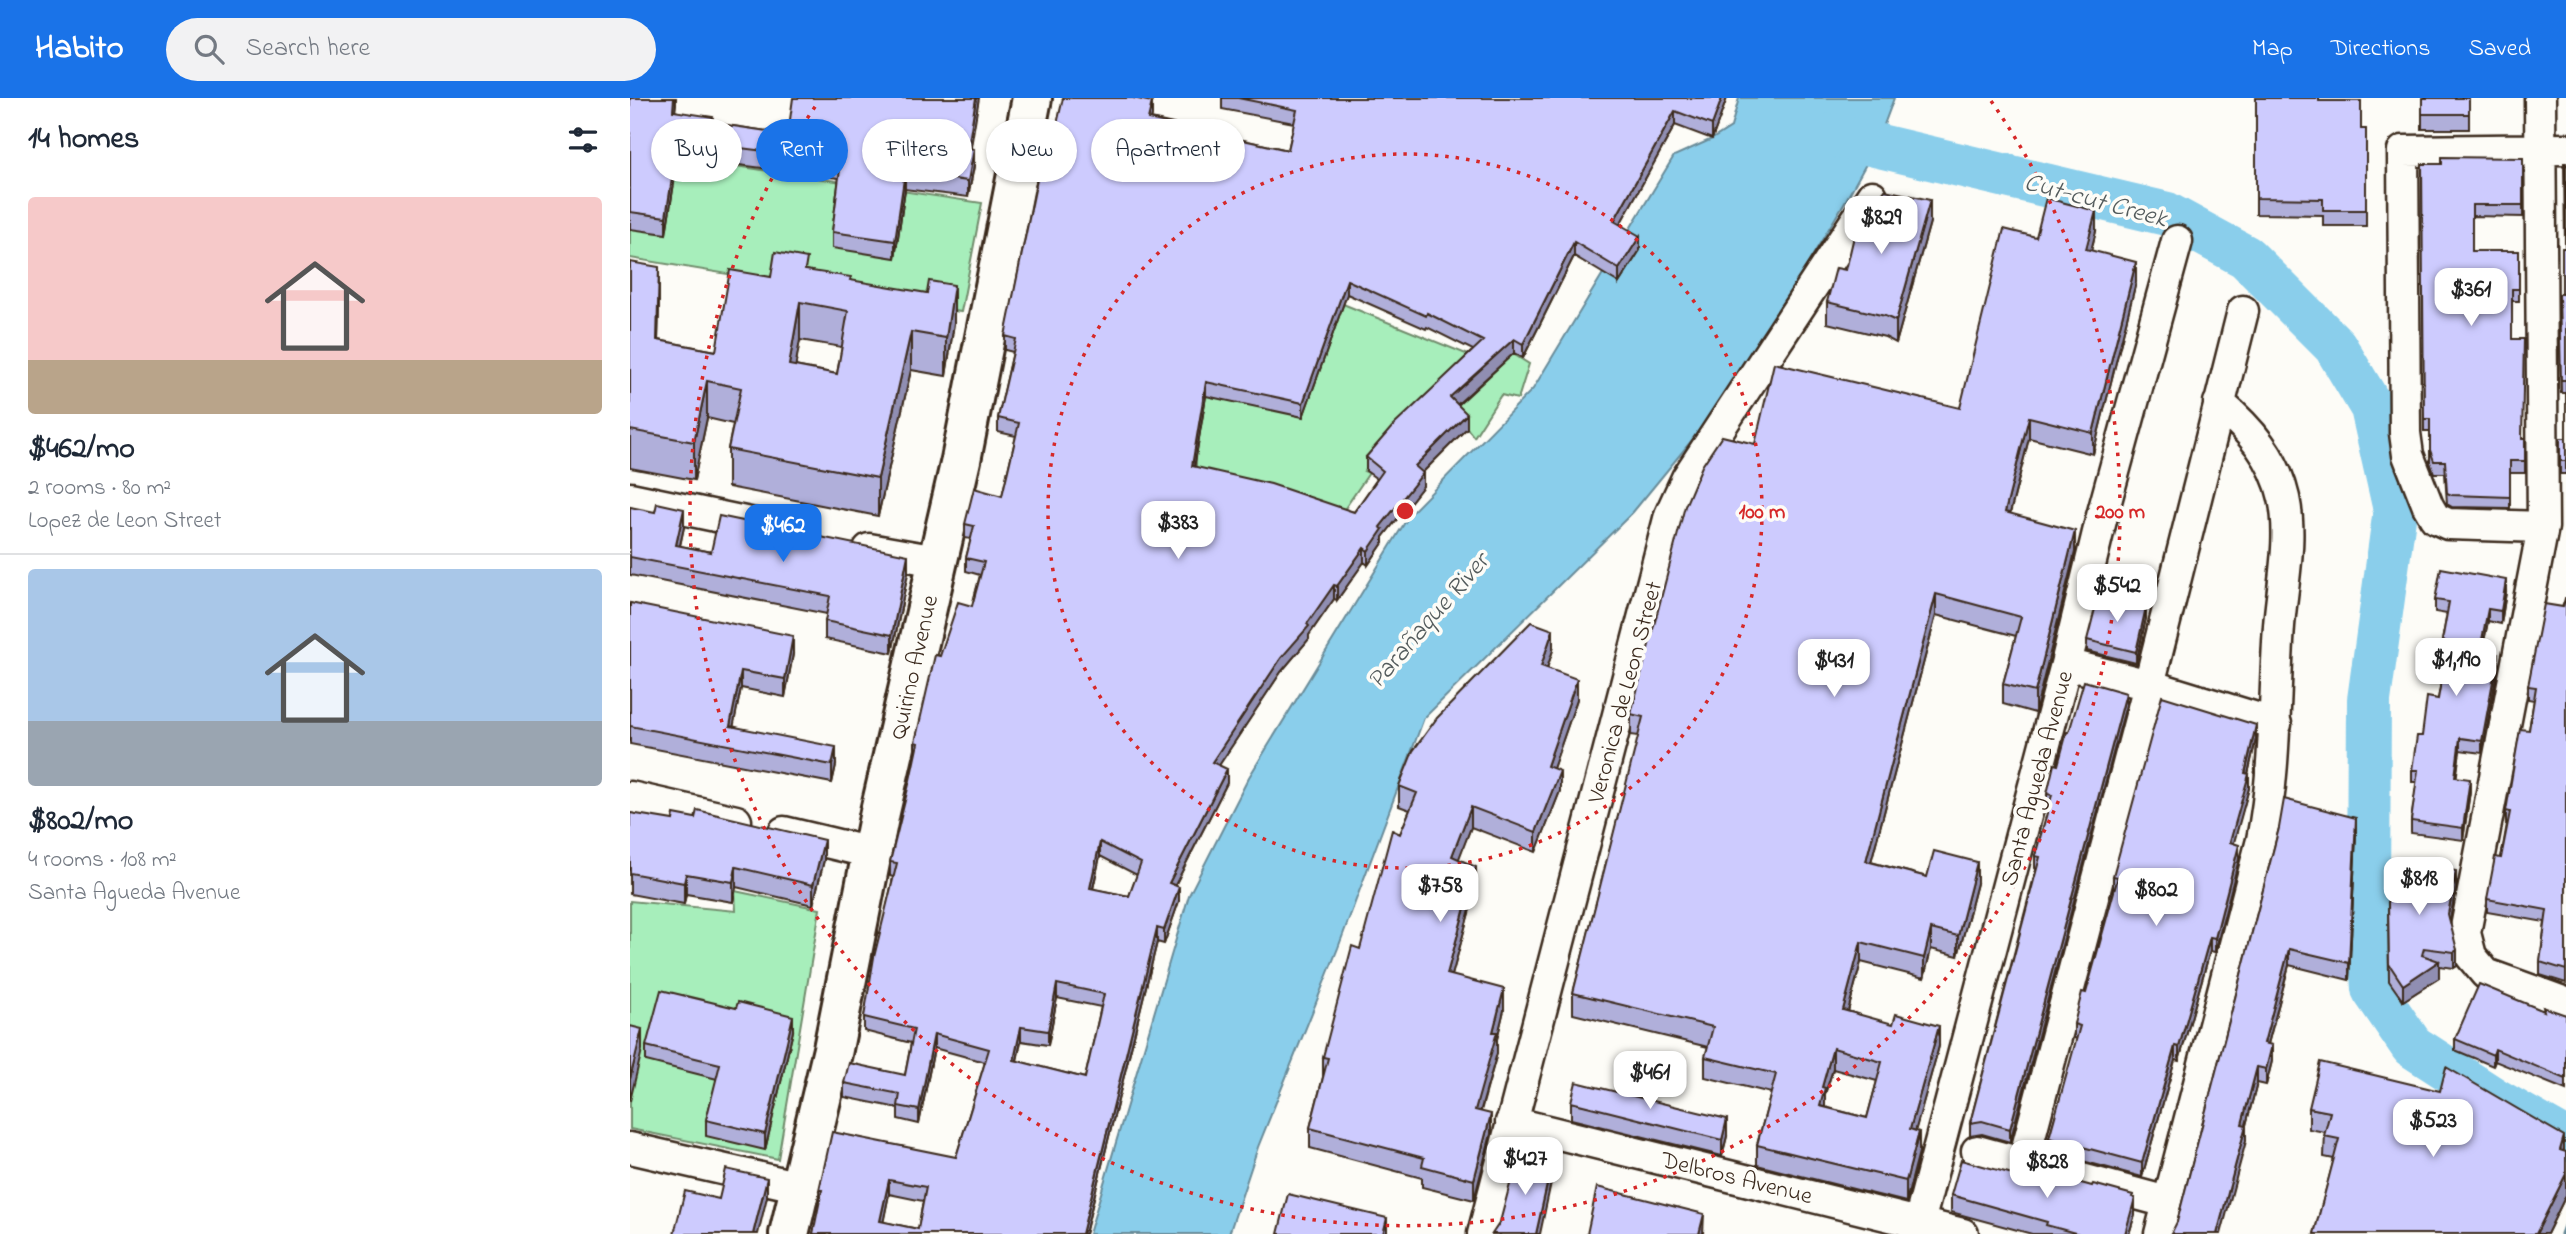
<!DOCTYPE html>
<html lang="en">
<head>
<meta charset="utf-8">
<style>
	:root { --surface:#fff; --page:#f2f2f3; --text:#1f2937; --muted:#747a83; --line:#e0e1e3; --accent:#1a73e8 }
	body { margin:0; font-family:"Indie Flower",sans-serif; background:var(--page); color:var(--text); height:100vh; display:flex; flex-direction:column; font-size:26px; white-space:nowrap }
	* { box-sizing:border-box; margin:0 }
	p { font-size:23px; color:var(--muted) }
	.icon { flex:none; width:38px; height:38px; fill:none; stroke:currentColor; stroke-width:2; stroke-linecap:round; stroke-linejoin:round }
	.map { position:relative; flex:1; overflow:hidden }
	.side { display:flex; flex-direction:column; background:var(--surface); width:630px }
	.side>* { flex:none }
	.top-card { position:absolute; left:21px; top:21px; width:665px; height:63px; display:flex; gap:14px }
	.price { position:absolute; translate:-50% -60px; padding:0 16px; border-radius:14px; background:#fff; color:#222; font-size:23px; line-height:46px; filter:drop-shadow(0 2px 4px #0008) }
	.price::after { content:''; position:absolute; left:50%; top:42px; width:21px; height:16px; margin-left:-10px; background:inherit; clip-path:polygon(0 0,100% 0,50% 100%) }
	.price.current { background:var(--accent); color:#fff }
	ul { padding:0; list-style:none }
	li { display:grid; align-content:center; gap:14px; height:371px; padding:0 28px }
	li+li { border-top:2px solid var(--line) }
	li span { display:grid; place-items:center; height:217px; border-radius:7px; color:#555 }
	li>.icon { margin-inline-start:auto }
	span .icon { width:126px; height:126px; fill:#fffc; stroke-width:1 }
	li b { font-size:30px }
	h2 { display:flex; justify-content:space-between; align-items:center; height:84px; padding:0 28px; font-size:30px }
	.pill { padding:0 24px; border-radius:32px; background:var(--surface); box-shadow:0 2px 5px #0004; font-size:24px; line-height:63px }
	.pill.current { background:var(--accent); color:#fff }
	header { display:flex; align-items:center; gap:42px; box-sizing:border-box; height:98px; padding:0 35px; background:var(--accent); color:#fff }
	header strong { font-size:33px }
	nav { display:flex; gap:38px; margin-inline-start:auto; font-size:24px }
	.search { width:490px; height:63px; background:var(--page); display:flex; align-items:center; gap:18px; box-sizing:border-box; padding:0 24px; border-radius:38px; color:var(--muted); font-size:26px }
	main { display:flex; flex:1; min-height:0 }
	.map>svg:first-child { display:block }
	.green { fill:#a7eebb; stroke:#718c6c; stroke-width:2 }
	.water { fill:#8aceeb; stroke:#6a8c99; stroke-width:2 }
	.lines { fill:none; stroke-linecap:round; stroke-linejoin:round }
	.stream { stroke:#6a8c99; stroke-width:7 }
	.river { stroke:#8aceeb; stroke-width:44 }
	.minor-casing { stroke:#3b2a1e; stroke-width:35 }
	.secondary-casing { stroke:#3b2a1e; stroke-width:44 }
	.minor { stroke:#fdfcf7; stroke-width:30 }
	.secondary { stroke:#fdfcf7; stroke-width:38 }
	.wall { fill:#b0afda; stroke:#3b2a1e; stroke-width:2; fill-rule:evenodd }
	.shaded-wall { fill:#908eb2; stroke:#3b2a1e; stroke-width:2 }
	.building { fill:#cdcbfe; stroke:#3b2a1e; stroke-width:2; fill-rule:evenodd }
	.ring { fill:none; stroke:#d62828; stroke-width:3.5; stroke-dasharray:3.5 7 }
	.labels { text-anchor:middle; stroke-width:7; stroke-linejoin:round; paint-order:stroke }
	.street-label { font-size:24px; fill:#3b2a1e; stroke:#fdfcf7 }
	.water-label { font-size:26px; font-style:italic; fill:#535b5c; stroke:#fdfcf7 }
	.centre { fill:#d62828; stroke:#fdfcf7; stroke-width:3.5 }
	.ring-label { font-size:21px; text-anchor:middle; font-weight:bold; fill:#d62828; stroke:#fdfcf7; stroke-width:7; stroke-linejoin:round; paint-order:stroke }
</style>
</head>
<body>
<header>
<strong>Habito</strong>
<div class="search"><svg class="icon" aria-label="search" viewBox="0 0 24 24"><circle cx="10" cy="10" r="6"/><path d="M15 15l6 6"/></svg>Search here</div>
<nav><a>Map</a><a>Directions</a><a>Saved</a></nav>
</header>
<main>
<section class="side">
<h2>14 homes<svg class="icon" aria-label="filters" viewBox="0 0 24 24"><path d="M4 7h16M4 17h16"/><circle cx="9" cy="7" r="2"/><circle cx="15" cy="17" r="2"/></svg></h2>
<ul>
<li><span style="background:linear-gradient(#f6c9c9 75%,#b9a48a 0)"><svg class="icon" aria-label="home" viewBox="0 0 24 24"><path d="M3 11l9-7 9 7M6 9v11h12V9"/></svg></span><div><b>$462/mo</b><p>2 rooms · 80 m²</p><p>Lopez de Leon Street</p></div></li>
<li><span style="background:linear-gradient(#a9c7e8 70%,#9aa5b1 0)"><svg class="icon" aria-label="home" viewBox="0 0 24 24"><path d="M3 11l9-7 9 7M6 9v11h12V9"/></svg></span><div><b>$802/mo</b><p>4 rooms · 108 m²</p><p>Santa Agueda Avenue</p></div></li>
</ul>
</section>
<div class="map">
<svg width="1936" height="1136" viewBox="0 0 1936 1136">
	<rect width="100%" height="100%" fill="#fdfcf7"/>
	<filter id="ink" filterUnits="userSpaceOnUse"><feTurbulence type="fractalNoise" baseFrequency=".0143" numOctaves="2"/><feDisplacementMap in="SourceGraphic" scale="14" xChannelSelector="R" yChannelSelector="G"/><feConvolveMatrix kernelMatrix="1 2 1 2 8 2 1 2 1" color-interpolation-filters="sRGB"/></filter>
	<g filter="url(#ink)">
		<path class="green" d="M0 52 352 105 331 214 0 160Z
			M713 206 846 260 805 295 734 373 739 375 707 422 566 376V360L574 307 385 255Z
			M872 249 899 266 888 301 871 297 844 339 816 303Z
			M105 793 190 811 148 1061 0 1031V803L106 813Z"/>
		<path class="water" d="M1109 0H1264L1246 48 1216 102 1099 297 1003 414 794 620 708 850 628 1049 599 1136H459L559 797 619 679 780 416 903 291 1044 58 1082 41 1101 29Z"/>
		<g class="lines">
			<path class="stream" d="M1933 1136 1936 1128"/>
			<path class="river" d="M1203 37 1537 116 1616 159 1705 248 1742 310 1765 412 1739 602 1738 807 1743 891 1782 948 1867 1003 1936 1042"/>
			<defs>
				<path id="minor" d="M1910 0 1913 429 1835 835 1841 858 1856 876 1936 905
					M0 400 129 427
					M1913 429 1818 426 1805 420 1798 408 1778 357 1775 335 1773 53 1936 51
					M239 451 307 463
					M1436 566 1519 587 1646 626
					M0 699 106 723
					M154 734 242 755
					M881 1024 1333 1136
					M0 1050 170 1089
					M1347 1053 1537 1104
					M1393 1065 1519 587 1613 213
					M853 1136 1040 417 1057 380 1242 98
					M1286 1136 1436 566 1472 418 1547 143
					M1530 1136 1632 742C1646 671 1644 600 1649 528 1652 487 1663 441 1654 400 1645 360 1620 331 1589 305"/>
				<path id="secondary" d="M159 1136 203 951 250 714 331 362 402 0"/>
			</defs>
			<use href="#minor" class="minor-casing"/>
			<use href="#secondary" class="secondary-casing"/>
			<use href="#minor" class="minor"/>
			<use href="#secondary" class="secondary"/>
		</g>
		<path class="wall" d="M0 0H46L45 13 83 25 158 36 341 50 344 68 338 99 275 91 265 160 202 150V134L209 80 48 59 36 136 0 131Z
			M592 0H1097L1082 41 1045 27 990 126 1010 152 989 185 944 158 893 260 884 255 828 307 837 330 793 374V388L753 439V445L738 467 734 464 707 502 704 501 679 537V541L651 574 589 667 597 685 545 787 549 803 534 846 527 844 455 1136H183L190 1106 189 1092 326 1059 355 964 304 950 289 1026 268 1021V1010L214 999V985L275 977 281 945 234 933V919L263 779 260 778V764L285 657V644L310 558 342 508 350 477 336 473V460L341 441 335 440V426L372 398 386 338 368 334V320L383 254 375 252V238L416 74 510 1 522 18 521 21 658 52 664 25 592 11ZM717 196 796 231 797 229 843 252 736 359V373L747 381 724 414 564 369 576 298 673 319ZM470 758 507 777 499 798 463 791ZM427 900 471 909 455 980 387 963 391 943 418 947ZM259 1096 293 1103 288 1131 253 1124Z
			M1626 0 1689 3 1731 31H1736V128H1693V117L1626 116Z
			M1792 0H1839V31H1792Z
			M1893 60V119L1842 118V153H1889V203H1882V241L1892 341H1895V375H1880V410L1822 409 1817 406 1815 375H1804L1800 364V333H1794L1792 66H1812Z
			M1936 65V376H1930V340H1936V295H1931L1929 209 1932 196 1935 150Z
			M1300 124 1266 245 1255 239 1197 225V204L1216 172Z
			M1466 133 1461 153 1506 184 1463 356 1399 340 1380 416 1445 454 1405 615 1373 606V586L1386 538 1306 517 1241 764 1297 779 1347 785 1328 858 1301 851 1294 880 1231 864 1218 913 1309 948 1285 1033 1289 1054 1276 1104 1127 1067V1047L1141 995 1075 979V959L1078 949 943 916V895L1009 638 1001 637V616L1125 346 1330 310 1406 139ZM1203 971 1247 983 1237 1020 1195 1009V996Z
			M0 164 29 207 28 242 86 253 141 179 177 172 221 183 324 225 316 278 281 272 248 418 98 389V351L103 326 77 320 64 382 0 370ZM170 242 212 249 207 276 165 268Z
			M0 409 54 429 50 448 81 454 278 475 262 555 195 541V523L197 516 0 477Z
			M1876 494 1871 526 1858 523 1852 553 1868 568 1852 655 1830 652 1826 679 1840 693 1833 742 1781 735V723L1787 684H1782V672L1792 638 1808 601 1816 556 1812 555V543L1817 516 1805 514V502Z
			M1936 500V885L1910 877V864L1915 824 1857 814V801L1871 760 1877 726H1876V713L1899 632 1904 602 1898 601V588Z
			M0 505 163 556 155 599 111 590 103 628 206 667 202 685 0 646Z
			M1516 520 1506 565 1457 553V542Z
			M923 552 917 570 947 601 923 670 930 693 906 754 841 729 828 761 846 789 822 877 874 912 867 941V955L851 1013 861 1036 844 1102 792 1089V1080L680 1050V1030L693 979V959L770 736 780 712 769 708V688Z
			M1496 607 1380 1044 1352 1036 1340 1038V1025L1406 771 1405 770V758L1419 709H1417V696L1439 634Z
			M1626 641 1618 676 1619 690 1603 745 1609 761 1585 854 1580 853 1549 963 1545 962 1512 1079 1419 1054V1040L1447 941 1444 940V926L1456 895 1484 792H1483V778Z
			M0 715 194 762 183 807 106 789 103 804 56 796 54 806 0 796Z
			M1649 730 1726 736 1719 882 1659 867 1638 946 1642 963 1636 987 1627 985 1616 1027V1043L1547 1124Z
			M1826 790 1820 823 1827 868 1824 870 1809 868V880L1773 903 1759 883 1758 803Z
			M1913 913 1936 917V992L1865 963 1863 968 1825 952V941Z
			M163 933 135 1052 76 1038V1022L87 981 16 963V948Z
			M941 1004 1097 1038 1092 1058 941 1021Z
			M1679 1010 1936 1054V1097L1917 1136H1684L1704 1061 1694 1059 1695 1034 1679 1031Z
			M1427 1088 1503 1099 1505 1116 1499 1136H1402L1321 1114V1097Z"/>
		<path class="shaded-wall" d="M44 0H46V6L43 30V13Z
			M346 0H349L338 67V50Z
			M1092 0H1097L1082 41V27Z
			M522 4V18L518 35V21Z
			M1045 13V27L984 137V123Z
			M48 42V59L36 136V119Z
			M344 51V68L338 99V83Z
			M275 74V91L265 160V143Z
			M1300 102V124L1266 245V223Z
			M1466 113V133L1456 172V151Z
			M1010 138V152L989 185V171Z
			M944 144V158L893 260V246Z
			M1506 164V184L1463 356V335Z
			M29 169V207L27 279V242Z
			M717 182V196L673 319V305Z
			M324 187V225L316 278V240Z
			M170 204V242L159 305V267Z
			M281 234V272L248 418V380Z
			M884 241V255L820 313V299Z
			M77 283V320L64 382V344Z
			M576 284V298L562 382V368Z
			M837 316V330L785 382V368Z
			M1399 319V340L1375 435V414Z
			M793 375V388L753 439V445L738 467V453L750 429Z
			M54 411V429L46 465V447Z
			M1445 433V454L1405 615V594Z
			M734 450V464L707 502V488Z
			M278 457V475L262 555V537Z
			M1876 482V494L1871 526V513Z
			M704 487V501L679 537V541L651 574 582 678V664L651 560Z
			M1306 496V517L1236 783V763Z
			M1516 509V520L1506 565V554Z
			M1858 511V523L1850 564V552Z
			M923 532V552L911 588V568Z
			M163 538V556L155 599V581Z
			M1868 556V568L1852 655V643Z
			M111 573V590L100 646V628Z
			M947 581V601L917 688V668Z
			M1496 595V607L1380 1044V1031Z
			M1626 627V641L1615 689 1619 676V690L1600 759V744Z
			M1830 640V652L1825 691V679Z
			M206 649V667L202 685V667Z
			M597 671V685L539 799V785Z
			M930 673V693L906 754V734Z
			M1840 681V693L1833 742V730Z
			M841 709V729L822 779V758Z
			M1726 720V736L1719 882V865Z
			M194 742V762L183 807V787Z
			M470 744V758L460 804V790Z
			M1609 747V761L1585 854V840Z
			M1347 764V785L1328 858V838Z
			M106 769V789L103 804V784Z
			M846 769V789L817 896V876Z
			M1826 773V790L1818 832V816Z
			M56 776V796L54 806V785Z
			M549 789V803L534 846V832Z
			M527 830V844L455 1136H452Z
			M1301 831V851L1294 880V860Z
			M1580 839V853L1549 963V949Z
			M1231 844V864L1213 932V912Z
			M1659 851V867L1634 961V945Z
			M1827 852V868L1824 870V854Z
			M1809 863V880L1773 903V887Z
			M427 886V900L418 947V933Z
			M874 891V912L867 941V955L845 1032V1012L863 934Z
			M163 918V933L135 1052V1036Z
			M1309 928V948L1280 1052V1031Z
			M391 929V943L384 976V962Z
			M12 931V952L0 1003V981Z
			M304 936V950L289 1026V1012Z
			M1642 947V963L1636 987V971Z
			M1545 948V962L1512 1079V1065Z
			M1203 950V971L1195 996V1010L1190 1008 1192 989Z
			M1865 951V963L1863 968V957Z
			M1627 969V985L1612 1042V1026Z
			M861 1016V1036L844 1102V1082Z
			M1097 1021V1038L1092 1058V1042Z
			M1616 1027V1043L1591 1136H1587Z
			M1289 1034V1054L1276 1104V1083Z
			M1934 1038V1059L1930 1052Z
			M922 1064V1080L910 1136H906Z
			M1936 1076V1097L1917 1136H1906Z
			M137 1080V1099L128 1136H123Z
			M259 1082V1096L251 1136 250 1123Z
			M1503 1097V1106L1505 1100V1116L1499 1136H1495Z
			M1074 1116 1073 1136H1069Z
			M757 1120V1136H753Z"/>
		<path class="building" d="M0 0H44L43 13 83 19 82 25 158 36 163 0H346L338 50 344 51 338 83 275 74 265 143 202 134 211 63 48 42 36 119 0 114Z
			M433 0H503L522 4 518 21 658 52 667 12 608 0H1092L1082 27 1045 13 984 123 1010 138 989 171 944 144 893 246 884 241 820 299 837 316 785 368 793 375 750 429 753 431 738 453 734 450 707 488 704 487 677 526 679 528 651 560 582 664 597 671 539 785 549 789 534 832 527 830 452 1136H183L192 1092H189L202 1034 326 1059 359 951 304 936 289 1012 268 1008 270 996 214 985 219 965 275 977 284 931 234 919 244 859 267 765 260 764 280 682 288 645 285 644 305 557 310 558 328 504 342 508 354 464 336 460 344 428 335 426 344 390 372 398 389 325 368 320 386 241 375 238 409 72 416 74ZM717 182 796 218 797 215 853 243 762 329 736 359 753 373 724 414 641 386 562 368 576 284 673 305ZM470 744 511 765 499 798 460 790ZM427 886 474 896 455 980 384 962 391 929 418 933ZM259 1082 296 1089 288 1131 250 1123Z
			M1626 0H1689V3H1731V31H1736V112H1693V101L1626 100Z
			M1792 0H1839V16H1792Z
			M1812 59 1893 60V107H1842V153H1889V191H1882V241H1894L1892 341H1895V363H1880V399L1822 397 1817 395 1815 363H1804L1800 352V321H1794L1792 66H1812Z
			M1934 65H1936V363H1930V340H1936V282H1931L1929 196H1932V150H1935Z
			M1255 92 1300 102 1266 223 1255 218 1197 204 1206 170 1216 172 1225 134Z
			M1416 100 1466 113 1456 151 1506 164 1463 335 1399 319 1375 414 1445 433 1405 594 1373 586 1391 519 1306 496 1236 763 1297 779 1304 753 1347 764 1328 838 1301 831 1294 860 1231 844 1213 912 1263 926 1266 916 1309 928 1280 1031 1289 1034 1276 1083 1127 1047 1146 976 1075 959 1083 929 943 895 1013 619 1001 616 1055 408 1072 368 1092 338 1125 346 1144 265 1330 310 1374 131 1406 139ZM1203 950 1252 964 1237 1020 1190 1008 1195 990 1192 989Z
			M145 154 177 160 175 172 221 179 220 182 297 195 299 183 324 187 316 240 281 234 248 380 98 351 111 290 77 283 64 344 0 332V164L29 169 27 242 86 253 100 172 141 179ZM170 204 218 213 207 276 159 267Z
			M27 405 54 411 46 447 81 454 89 418 278 457 262 537 195 523 200 498 0 459V409L25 414Z
			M1811 470 1876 482 1871 513 1858 511 1850 552 1868 556 1852 643 1830 640 1825 679 1840 681 1833 730 1781 723 1788 672H1782L1787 638H1792L1797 599 1808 601 1818 544 1812 543 1819 504 1805 502Z
			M1468 499 1516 509 1506 554 1457 542Z
			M1935 500H1936V872L1910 864 1917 812 1857 801 1865 759 1871 760 1880 714 1876 713 1890 631 1899 632 1906 589 1898 588 1914 506 1933 509Z
			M0 505 163 538 155 581 111 573 100 628 206 649 202 667 0 628Z
			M901 524 923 532 911 568 947 581 917 668 930 673 906 734 841 709 822 758 846 769 817 876 874 891 863 934H867L845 1012 861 1016 844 1082 792 1068 794 1060 680 1030 698 960 693 959 722 848 730 851 762 732 770 736 787 695 769 688 783 653 807 620Z
			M1454 583 1496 595 1380 1031 1352 1023 1340 1025 1410 759 1405 758 1422 697 1417 696 1424 666 1428 667 1437 634H1439Z
			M1532 598 1626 627 1615 675 1619 676 1600 744 1609 747 1585 840 1580 839 1549 949 1545 948 1512 1065 1419 1040 1450 928 1444 926 1452 894 1456 895 1488 779 1483 778Z
			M1654 701 1726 720 1719 865 1659 851 1634 945 1642 947 1636 971 1627 969 1612 1026 1616 1027 1587 1136H1541L1547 1124 1649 730Z
			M67 712 194 742 183 787 106 769 103 784 56 776 54 785 0 775V715L43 722 44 716 65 720Z
			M1766 762 1826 773 1818 816 1827 852 1824 854 1794 850 1792 857 1809 863 1773 887 1759 866 1758 803Z
			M1849 886 1914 913 1913 909 1936 917V981L1865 951 1863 957 1825 941Z
			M31 892 106 910 108 904 163 918 135 1036 76 1022 90 966 16 948Z
			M0 928 12 931 0 981Z
			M1690 964 1810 993 1816 969 1934 1038 1930 1052 1936 1054V1076L1906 1136H1684L1709 1041 1694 1038 1700 1014 1679 1010Z
			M946 984 1097 1021 1092 1042 941 1004Z
			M888 1056 922 1064 906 1136H862L870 1124Z
			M1331 1062 1427 1088 1429 1079 1462 1088 1463 1086 1503 1097 1502 1099 1505 1100 1495 1136H1449L1416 1127 1417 1124 1321 1097Z
			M96 1071 137 1080 123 1136H44L55 1093 89 1101Z
			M967 1089 1074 1116 1069 1136H957Z
			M658 1096 757 1120 753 1136H648Z"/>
	</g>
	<g class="ring">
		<circle cx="775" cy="413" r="357"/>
		<path d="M1361 3A715 715 0 1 1 189 3"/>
	</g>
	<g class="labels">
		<g class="street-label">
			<text transform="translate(283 569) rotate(-77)" y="8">Quirino Avenue</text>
			<text transform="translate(994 594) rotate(-75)" y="8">Veronica de Leon Street</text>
			<text transform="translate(1406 680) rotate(-75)" y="8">Santa Agueda Avenue</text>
			<text transform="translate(1107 1079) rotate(14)" y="8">Delbros Avenue</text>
		</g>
		<g class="water-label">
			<text transform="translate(1466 101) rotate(15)" y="9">Cut-cut Creek</text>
			<text transform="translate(797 522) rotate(-49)" y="9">Parañaque River</text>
		</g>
	</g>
	<circle cx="775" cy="413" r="10" class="centre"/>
	<g class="ring-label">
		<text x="1132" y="420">100 m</text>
		<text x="1490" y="420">200 m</text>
	</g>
</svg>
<b class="price" style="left:1251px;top:158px">$829</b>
<b class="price" style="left:1841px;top:230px">$361</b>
<b class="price" style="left:548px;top:463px">$383</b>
<b class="price current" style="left:153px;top:466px">$462</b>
<b class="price" style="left:1487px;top:526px">$542</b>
<b class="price" style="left:1826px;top:600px">$1,190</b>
<b class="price" style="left:1204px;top:601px">$431</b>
<b class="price" style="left:1789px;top:819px">$818</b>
<b class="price" style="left:810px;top:826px">$758</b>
<b class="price" style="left:1526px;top:830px">$802</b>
<b class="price" style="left:1020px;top:1013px">$461</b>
<b class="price" style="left:1803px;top:1061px">$523</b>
<b class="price" style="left:895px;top:1099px">$427</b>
<b class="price" style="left:1417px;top:1102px">$828</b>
<div class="top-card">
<a class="pill">Buy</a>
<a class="pill current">Rent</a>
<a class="pill">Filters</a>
<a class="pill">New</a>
<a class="pill">Apartment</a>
</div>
</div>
</main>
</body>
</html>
